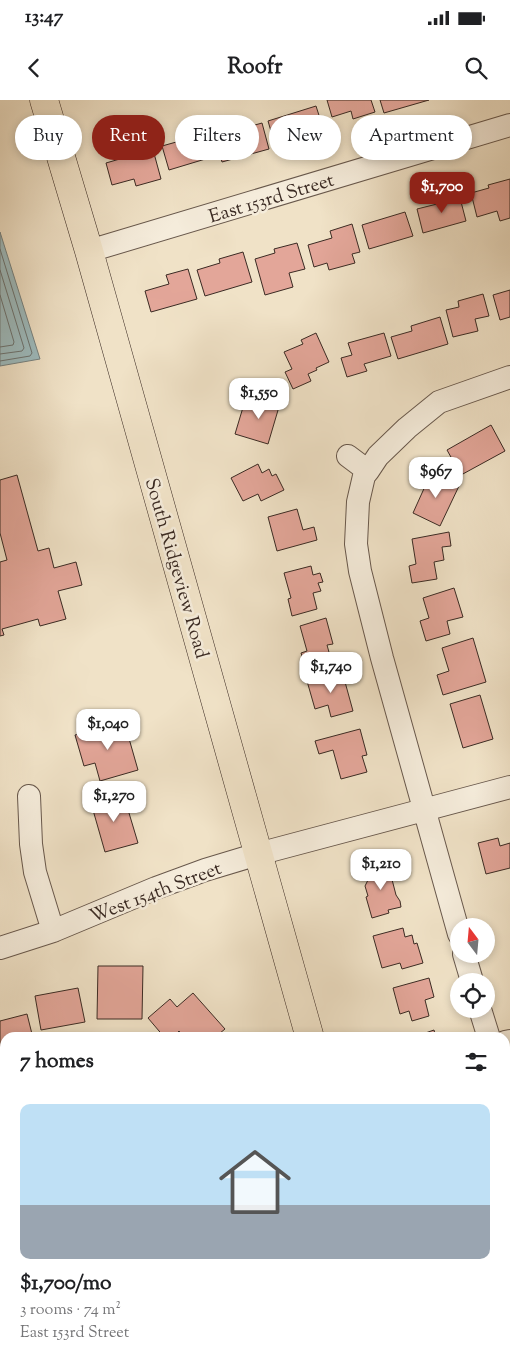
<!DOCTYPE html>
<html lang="en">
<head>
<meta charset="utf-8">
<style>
	:root { --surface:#fff; --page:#f6f6f6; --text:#202124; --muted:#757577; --line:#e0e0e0; --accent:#8f2418 }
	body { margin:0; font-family:"Sorts Mill Goudy",serif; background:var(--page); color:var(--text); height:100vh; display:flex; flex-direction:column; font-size:19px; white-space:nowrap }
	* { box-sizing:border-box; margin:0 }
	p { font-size:16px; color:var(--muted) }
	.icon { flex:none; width:28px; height:28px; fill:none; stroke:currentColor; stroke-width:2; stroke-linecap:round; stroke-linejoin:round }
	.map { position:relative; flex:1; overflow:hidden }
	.side { position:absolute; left:0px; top:932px; width:510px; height:336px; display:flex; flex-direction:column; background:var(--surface); border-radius:15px 15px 0 0; box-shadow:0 2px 8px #0003 }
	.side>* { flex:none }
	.hud { position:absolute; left:15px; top:15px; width:480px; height:45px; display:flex; gap:10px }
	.needle { width:32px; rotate:344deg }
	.tools { position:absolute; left:450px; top:818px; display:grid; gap:10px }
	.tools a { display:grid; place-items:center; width:45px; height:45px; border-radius:50%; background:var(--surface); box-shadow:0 2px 8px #0003; font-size:25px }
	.price { position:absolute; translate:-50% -42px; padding:0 11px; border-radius:10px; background:#fff; color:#222; font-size:16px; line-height:32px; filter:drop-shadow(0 1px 2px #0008) }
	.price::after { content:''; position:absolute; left:50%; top:30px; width:15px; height:11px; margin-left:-8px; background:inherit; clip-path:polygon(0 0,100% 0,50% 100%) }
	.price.active { background:var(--accent); color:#fff }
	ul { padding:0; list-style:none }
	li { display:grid; align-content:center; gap:10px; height:265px; padding:0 20px }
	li+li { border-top:1px solid var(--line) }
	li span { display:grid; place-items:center; height:155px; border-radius:10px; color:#555 }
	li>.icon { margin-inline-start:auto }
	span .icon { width:90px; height:90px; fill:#fffc; stroke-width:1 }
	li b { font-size:21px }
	h2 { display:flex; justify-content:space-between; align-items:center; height:60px; padding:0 20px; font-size:21px }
	.pill { padding:0 18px; border-radius:22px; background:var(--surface); box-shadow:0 2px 8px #0003; font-size:18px; line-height:45px }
	.pill.active { background:var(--accent); color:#fff }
	.status { display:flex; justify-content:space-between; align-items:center; height:35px; padding:0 25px; background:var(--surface); direction:ltr }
	.status svg { height:14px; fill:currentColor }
	header { display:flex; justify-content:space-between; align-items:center; height:65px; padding:0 20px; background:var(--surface); font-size:22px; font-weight:700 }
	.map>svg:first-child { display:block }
	.water { fill:#9ebcbf; stroke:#768281 }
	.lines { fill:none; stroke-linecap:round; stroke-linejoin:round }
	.shore { stroke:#6c7371; stroke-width:1 }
	.building { fill:#e3a699; stroke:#3a2a23 }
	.minor-casing { stroke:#68584c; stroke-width:24 }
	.major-casing { stroke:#3a2a23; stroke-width:29 }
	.minor { stroke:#f5ecdb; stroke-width:22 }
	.major { stroke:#f0e2c7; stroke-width:28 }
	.labels { text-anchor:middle; stroke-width:5; stroke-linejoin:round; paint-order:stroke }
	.street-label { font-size:19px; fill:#3a2a23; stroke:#f5ecdb }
</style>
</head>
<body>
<div class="status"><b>13:47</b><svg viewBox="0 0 49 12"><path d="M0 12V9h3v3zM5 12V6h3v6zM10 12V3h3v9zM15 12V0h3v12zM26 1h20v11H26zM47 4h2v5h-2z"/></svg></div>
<header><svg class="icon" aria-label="back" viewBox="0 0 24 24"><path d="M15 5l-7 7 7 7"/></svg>Roofr<svg class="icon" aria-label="search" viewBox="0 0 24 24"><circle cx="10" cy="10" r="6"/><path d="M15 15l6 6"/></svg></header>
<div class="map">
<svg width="510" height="1268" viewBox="0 0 510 1268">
	<rect width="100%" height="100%" fill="#f0e2c7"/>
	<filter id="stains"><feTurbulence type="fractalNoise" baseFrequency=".004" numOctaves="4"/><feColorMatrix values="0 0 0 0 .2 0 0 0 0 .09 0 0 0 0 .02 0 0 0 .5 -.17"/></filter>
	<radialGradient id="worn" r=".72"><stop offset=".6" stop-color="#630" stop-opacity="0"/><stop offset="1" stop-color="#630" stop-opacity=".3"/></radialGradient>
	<path class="water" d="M0 132 40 259 0 266Z"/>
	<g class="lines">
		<path class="shore" d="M0 149 32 253 30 256 0 261
			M0 170 24 248 22 251 0 254
			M0 195 14 242 13 245 0 247"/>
	</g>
	<path class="building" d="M327 0H371L375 12 353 19 351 11 332 17Z
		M380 0H429L384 13Z
		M316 6 324 31 275 45 268 21Z
		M240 23 241 29 262 23 269 49 222 62 215 37 220 35 218 29Z
		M205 34 212 57 169 70 162 46Z
		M152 46 161 79 136 86 134 79 112 85 106 63 130 56 129 52Z
		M510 79V118L500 121 497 111 477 117 471 93 489 88 488 85Z
		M459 94 466 121 423 133 417 109 437 104 436 100Z
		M405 112 413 136 369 149 362 125Z
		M352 124 360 152 352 154 355 163 329 170 327 163 314 167 308 145 332 138 330 131Z
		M297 143 305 169 289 173 293 187 265 195 255 159 275 153 274 149Z
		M243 152 252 182 205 196 197 170 220 163 219 159Z
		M188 169 197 199 151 212 145 191 169 184 166 175Z
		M510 190V217L500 220 493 195Z
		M483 194 489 216 475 219 478 231 453 237 446 210 459 207 458 201Z
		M440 217 448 244 398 259 391 237 412 231 411 226Z
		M316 233 329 262 316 268 317 270 308 274 311 281 293 289 285 272 292 269 284 252 303 244 301 240Z
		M384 233 391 256 364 264 367 271 347 277 341 258 352 255 348 243Z
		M264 295 281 300 268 344 235 334 244 304 260 309Z
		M491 325 505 351 461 375 447 350Z
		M258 364 262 373 269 369 272 376 276 374 284 390 261 401 258 394 243 401 231 378Z
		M431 373 459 386 440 426 413 413Z
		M17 375 38 451 49 448 54 468 76 462 82 485 58 491 66 519 40 526 38 519 2 529 4 535 0 536V462L7 460 0 433V380Z
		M297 409 303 430 314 427 317 440 277 451 268 417Z
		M449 432 451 446 442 447 444 460 434 462 437 479 412 483 409 466 416 464 412 439Z
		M311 466 313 475 320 473 323 482 318 483 321 491 313 493 317 509 292 516 288 499 291 498 284 473Z
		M454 488 463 517 447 521 450 534 426 541 420 521 429 518 423 498Z
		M326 518 333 544 327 545 332 563 307 571 301 553 307 551 300 526Z
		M473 538 486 582 443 595 437 575 449 571 442 548Z
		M342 571 353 611 331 617 328 605 315 609 307 581Z
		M480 595 493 639 463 648 450 604Z
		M124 621 138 670 100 681 95 663 84 666 75 635Z
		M360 629 367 655 362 656 367 672 341 679 333 650 319 654 315 641Z
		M123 693 138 743 105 752 91 703Z
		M498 738 500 746 510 743V768L486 774 478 743Z
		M388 764 396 795 400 801 401 807 388 810 389 813 372 818 366 797 368 796 365 786 368 780 365 770Z
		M403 828 405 837 412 835 414 844 417 843 423 863 402 869 400 863 382 868 373 836Z
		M98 866H143L142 919H97Z
		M429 878 434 897 425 900 429 916 412 921 409 911 400 914 393 888Z
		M78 888 85 922 41 930 35 896Z
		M193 893 225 929 214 938H185L179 931 172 938H165L148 918 170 899 177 907Z
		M27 914 33 938H5V956L0 958V921Z
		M434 930 436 938H411Z
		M0 1059 5 1073V1090L0 1092Z
		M505 1097 510 1115V1117L505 1118Z
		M505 1183 510 1192V1201L505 1204Z
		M257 1264H300L299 1268 256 1266Z"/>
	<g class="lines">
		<defs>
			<path id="minor" d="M89 151 510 25
				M348 356 368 371 378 356 407 328 439 302 510 277
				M368 371 364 376 358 402 356 444 360 471 382 558 459 834
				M29 696 31 744 35 772 53 831
				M0 848 53 831 156 788 205 770 258 754 510 687
				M464 854 472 881
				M480 909 489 938
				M505 942 510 941
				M505 990 510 1010
				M0 1005 5 1004
				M103 1268 114 1264"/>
			<path id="major" d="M44 0 89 151 310 938
				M403 1264 405 1268"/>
		</defs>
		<use href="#minor" class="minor-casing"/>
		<use href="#major" class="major-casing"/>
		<use href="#minor" class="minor"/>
		<use href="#major" class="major"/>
	</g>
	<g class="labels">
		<g class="street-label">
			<text transform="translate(271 97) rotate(-17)" y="7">East 153rd Street</text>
			<text transform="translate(178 468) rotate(74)" y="7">South Ridgeview Road</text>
			<text transform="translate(155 791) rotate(-21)" y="7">West 154th Street</text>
		</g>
	</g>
	<rect width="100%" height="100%" filter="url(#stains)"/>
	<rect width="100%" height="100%" fill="url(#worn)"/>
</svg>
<div class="tools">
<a><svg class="needle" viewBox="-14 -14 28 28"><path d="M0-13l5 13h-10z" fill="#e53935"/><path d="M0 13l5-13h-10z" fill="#757577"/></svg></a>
<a><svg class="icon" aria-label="locate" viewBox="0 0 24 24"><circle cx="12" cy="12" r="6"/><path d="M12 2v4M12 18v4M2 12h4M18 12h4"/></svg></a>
</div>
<b class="price active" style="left:442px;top:114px">$1,700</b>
<b class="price" style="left:259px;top:320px">$1,550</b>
<b class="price" style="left:436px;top:399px">$967</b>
<b class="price" style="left:331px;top:594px">$1,740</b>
<b class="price" style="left:108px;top:651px">$1,040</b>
<b class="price" style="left:114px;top:723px">$1,270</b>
<b class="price" style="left:381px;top:791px">$1,210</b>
<div class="hud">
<a class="pill">Buy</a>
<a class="pill active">Rent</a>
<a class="pill">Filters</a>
<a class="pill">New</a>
<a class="pill">Apartment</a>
</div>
<section class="side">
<h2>7 homes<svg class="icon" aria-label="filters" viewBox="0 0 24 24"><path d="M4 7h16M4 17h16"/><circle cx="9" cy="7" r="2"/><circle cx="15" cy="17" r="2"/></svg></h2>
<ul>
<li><span style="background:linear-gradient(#bfe0f5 65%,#9aa5b1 0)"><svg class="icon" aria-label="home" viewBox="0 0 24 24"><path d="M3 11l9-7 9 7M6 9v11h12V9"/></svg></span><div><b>$1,700/mo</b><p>3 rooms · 74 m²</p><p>East 153rd Street</p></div></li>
</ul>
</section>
</div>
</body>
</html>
